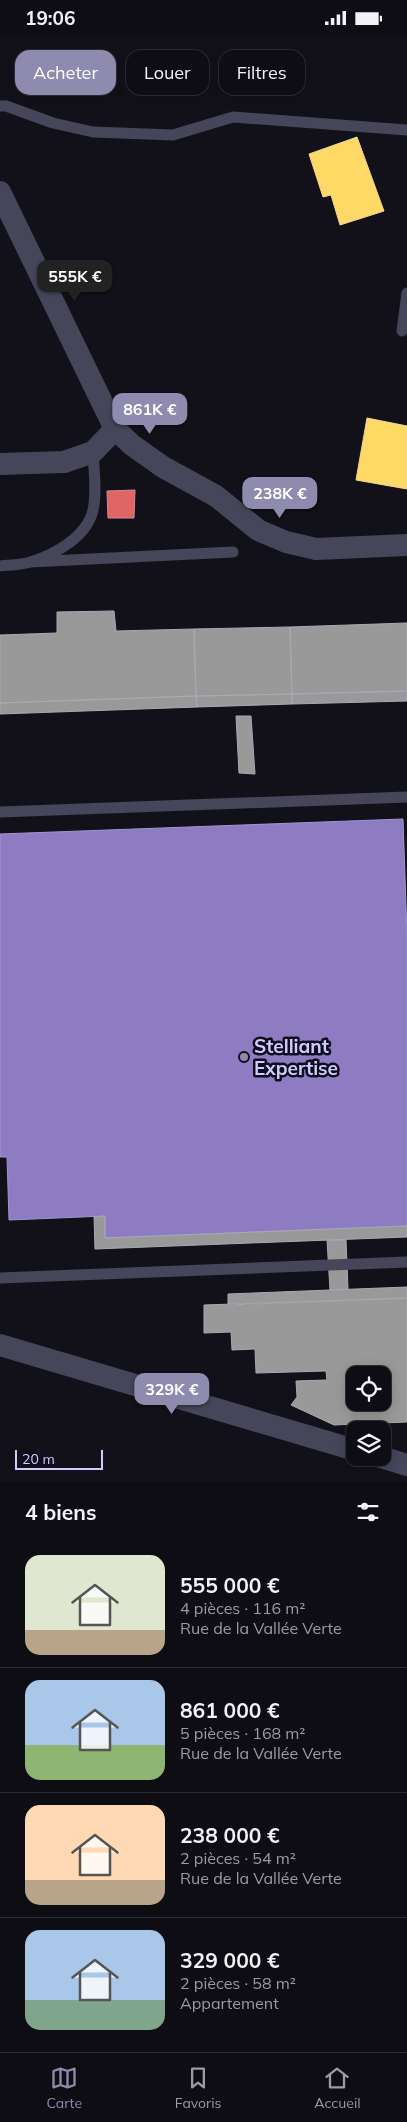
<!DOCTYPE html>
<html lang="fr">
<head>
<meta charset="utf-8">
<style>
	:root { --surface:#0e0d14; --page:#1c1b22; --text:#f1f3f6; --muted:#9b9ca0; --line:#2e2d34; --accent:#8e8bae }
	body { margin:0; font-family:Mulish,sans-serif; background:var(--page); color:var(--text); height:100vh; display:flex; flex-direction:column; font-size:19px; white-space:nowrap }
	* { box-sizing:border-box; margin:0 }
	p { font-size:16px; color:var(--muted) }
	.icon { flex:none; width:28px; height:28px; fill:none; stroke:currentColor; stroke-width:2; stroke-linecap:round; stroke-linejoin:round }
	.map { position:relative; height:1447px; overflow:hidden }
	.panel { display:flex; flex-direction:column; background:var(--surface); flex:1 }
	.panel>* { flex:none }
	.guide { position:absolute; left:15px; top:15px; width:378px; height:45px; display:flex; gap:10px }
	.fabs { position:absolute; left:346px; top:1331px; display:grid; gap:10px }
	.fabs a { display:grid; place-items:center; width:45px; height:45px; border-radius:10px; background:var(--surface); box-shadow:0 2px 12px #0003,0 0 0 1px var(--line); font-size:25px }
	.scale { position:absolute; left:15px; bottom:12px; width:88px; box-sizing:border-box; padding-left:5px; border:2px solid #d0ccfd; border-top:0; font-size:14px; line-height:18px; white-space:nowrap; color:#d0ccfd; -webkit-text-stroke:4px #0f0d1e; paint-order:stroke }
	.price { position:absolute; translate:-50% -42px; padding:0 11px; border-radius:10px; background:var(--accent); color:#fff; font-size:16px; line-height:32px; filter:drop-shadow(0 1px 2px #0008) }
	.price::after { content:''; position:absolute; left:50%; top:30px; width:15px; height:11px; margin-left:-8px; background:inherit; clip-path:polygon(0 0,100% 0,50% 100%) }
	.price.selected { background:#222; color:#fff }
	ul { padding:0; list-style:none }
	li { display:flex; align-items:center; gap:15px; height:125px; padding:0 25px }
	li+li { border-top:1px solid var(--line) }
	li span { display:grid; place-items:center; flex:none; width:140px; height:100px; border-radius:15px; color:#555 }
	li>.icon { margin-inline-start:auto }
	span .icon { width:60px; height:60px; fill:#fffc; stroke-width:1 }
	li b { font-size:21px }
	h2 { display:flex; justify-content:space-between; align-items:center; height:60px; padding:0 25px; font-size:21px }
	.pill { padding:0 18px; border-radius:15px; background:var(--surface); box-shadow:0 2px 12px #0003,0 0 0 1px var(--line); font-size:18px; line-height:45px }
	.pill.selected { background:var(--accent); color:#fff }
	.status { display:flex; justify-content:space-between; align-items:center; height:35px; padding:0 25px; background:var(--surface); direction:ltr }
	.status svg { height:14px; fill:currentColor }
	.tabs { display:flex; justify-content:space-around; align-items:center; height:70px; border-top:1px solid var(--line); background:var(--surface); font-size:14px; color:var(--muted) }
	.tabs a { display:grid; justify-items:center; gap:2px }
	.tabs .selected { color:var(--accent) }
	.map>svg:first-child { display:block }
	.homes { fill:#ffd966; stroke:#f1d593 }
	.shops { fill:#e06666; stroke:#db8593 }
	.offices { fill:#8e7cc3; stroke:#a294d4 }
	.industry { fill:#999; stroke:#aaa8b7; fill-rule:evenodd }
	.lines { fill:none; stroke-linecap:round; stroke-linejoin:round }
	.lane { stroke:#46465b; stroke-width:11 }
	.street { stroke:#46465b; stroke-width:22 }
	.poi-dot { fill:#8e8bae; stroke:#0f0d1e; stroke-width:2 }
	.labels { text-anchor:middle; stroke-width:5; stroke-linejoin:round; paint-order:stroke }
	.poi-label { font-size:19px; font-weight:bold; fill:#d0ccfd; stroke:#0f0d1e; text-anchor:start }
</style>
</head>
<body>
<div class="status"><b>19:06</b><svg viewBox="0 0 49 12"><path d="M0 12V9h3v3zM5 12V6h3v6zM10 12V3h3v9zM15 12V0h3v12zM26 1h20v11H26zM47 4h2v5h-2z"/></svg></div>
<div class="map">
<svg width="407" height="1447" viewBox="0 0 407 1447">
	<rect width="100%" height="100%" fill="#12111a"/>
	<path class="homes" d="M357 102 384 176 340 190 331 160 323 162 309 119Z
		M367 383 407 391V454L356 445Z"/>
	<path class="shops" d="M135 455 134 483H108L107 456Z"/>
	<path class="offices" d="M403 784 407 899V1191L105 1203V1181L9 1185 7 1122H0V799Z"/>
	<path class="industry" d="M114 576 116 596 194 594 196 661 0 668V600L57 598V577Z
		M407 588V656L292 659 290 592Z
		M290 592 292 659 196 661 194 594Z
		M407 656V666L292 669V659Z
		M292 659V669L197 672 196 661Z
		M196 661 197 672 0 679V668Z
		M236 681H251L255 739 239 738Z
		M105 1181V1203L407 1191V1202L95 1214 94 1182Z
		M327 1205H346L348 1254 330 1255Z
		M407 1252V1263L228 1270V1259Z
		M407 1263V1387L334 1390 291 1370 297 1362 296 1346 327 1345 326 1336 256 1338 255 1314 232 1315 231 1297 204 1298V1270ZM355 1340H382V1368H355Z"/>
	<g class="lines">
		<path class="lane" d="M0 71H6L53 88 93 97 173 100 233 82 407 95
			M402 296 407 258
			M30 527 233 517
			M0 531C10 530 21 530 31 527 55 519 87 502 93 475 97 457 94 436 93 417
			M0 777 407 762
			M0 1243 407 1227"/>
		<path class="street" d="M0 157 115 394 132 410 163 432 216 461 258 495 286 507 316 514 407 510
			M0 429 64 427 93 417 115 394
			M0 1310 355 1415
			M381 1422 407 1430"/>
	</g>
	<circle class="poi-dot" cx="244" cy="1022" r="5"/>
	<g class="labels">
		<g class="poi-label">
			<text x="254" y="1018">Stelliant<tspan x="254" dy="22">Expertise</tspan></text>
		</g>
	</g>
</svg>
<div class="fabs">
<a><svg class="icon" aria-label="locate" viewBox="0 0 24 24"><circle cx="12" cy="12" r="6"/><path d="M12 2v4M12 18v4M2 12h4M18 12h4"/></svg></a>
<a><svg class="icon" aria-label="layers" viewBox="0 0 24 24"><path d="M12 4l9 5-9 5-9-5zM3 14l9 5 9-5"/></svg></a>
</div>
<div class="scale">20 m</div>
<b class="price selected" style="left:75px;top:267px">555K €</b>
<b class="price" style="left:150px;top:400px">861K €</b>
<b class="price" style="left:280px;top:484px">238K €</b>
<b class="price" style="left:172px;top:1380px">329K €</b>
<div class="guide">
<a class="pill selected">Acheter</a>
<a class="pill">Louer</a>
<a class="pill">Filtres</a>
</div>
</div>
<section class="panel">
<h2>4 biens<svg class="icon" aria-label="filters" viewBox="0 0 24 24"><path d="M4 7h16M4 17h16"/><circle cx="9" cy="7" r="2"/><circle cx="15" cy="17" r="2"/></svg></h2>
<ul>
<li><span style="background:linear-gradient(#dfe7d0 75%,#b9a48a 0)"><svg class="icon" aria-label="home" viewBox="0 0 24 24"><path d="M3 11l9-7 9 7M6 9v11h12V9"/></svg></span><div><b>555 000 €</b><p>4 pièces · 116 m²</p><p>Rue de la Vallée Verte</p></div></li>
<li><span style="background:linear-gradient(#a9c7e8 65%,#8fb573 0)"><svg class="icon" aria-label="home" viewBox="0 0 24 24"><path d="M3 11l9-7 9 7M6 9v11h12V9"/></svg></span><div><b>861 000 €</b><p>5 pièces · 168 m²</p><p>Rue de la Vallée Verte</p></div></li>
<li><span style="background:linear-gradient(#ffd9b3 75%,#b9a48a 0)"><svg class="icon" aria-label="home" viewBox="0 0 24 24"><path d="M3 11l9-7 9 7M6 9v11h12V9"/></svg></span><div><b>238 000 €</b><p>2 pièces · 54 m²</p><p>Rue de la Vallée Verte</p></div></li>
<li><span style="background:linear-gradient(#a9c7e8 70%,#7fa58c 0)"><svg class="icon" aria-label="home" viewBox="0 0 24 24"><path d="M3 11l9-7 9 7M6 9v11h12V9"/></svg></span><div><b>329 000 €</b><p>2 pièces · 58 m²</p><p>Appartement</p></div></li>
</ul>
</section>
<nav class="tabs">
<a class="selected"><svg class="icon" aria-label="map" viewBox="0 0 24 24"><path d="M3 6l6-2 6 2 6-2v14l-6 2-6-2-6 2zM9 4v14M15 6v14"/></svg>Carte</a>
<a><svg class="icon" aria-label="saved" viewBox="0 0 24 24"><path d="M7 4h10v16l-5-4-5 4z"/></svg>Favoris</a>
<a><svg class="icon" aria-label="home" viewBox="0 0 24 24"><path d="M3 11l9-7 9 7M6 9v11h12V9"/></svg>Accueil</a>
</nav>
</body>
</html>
